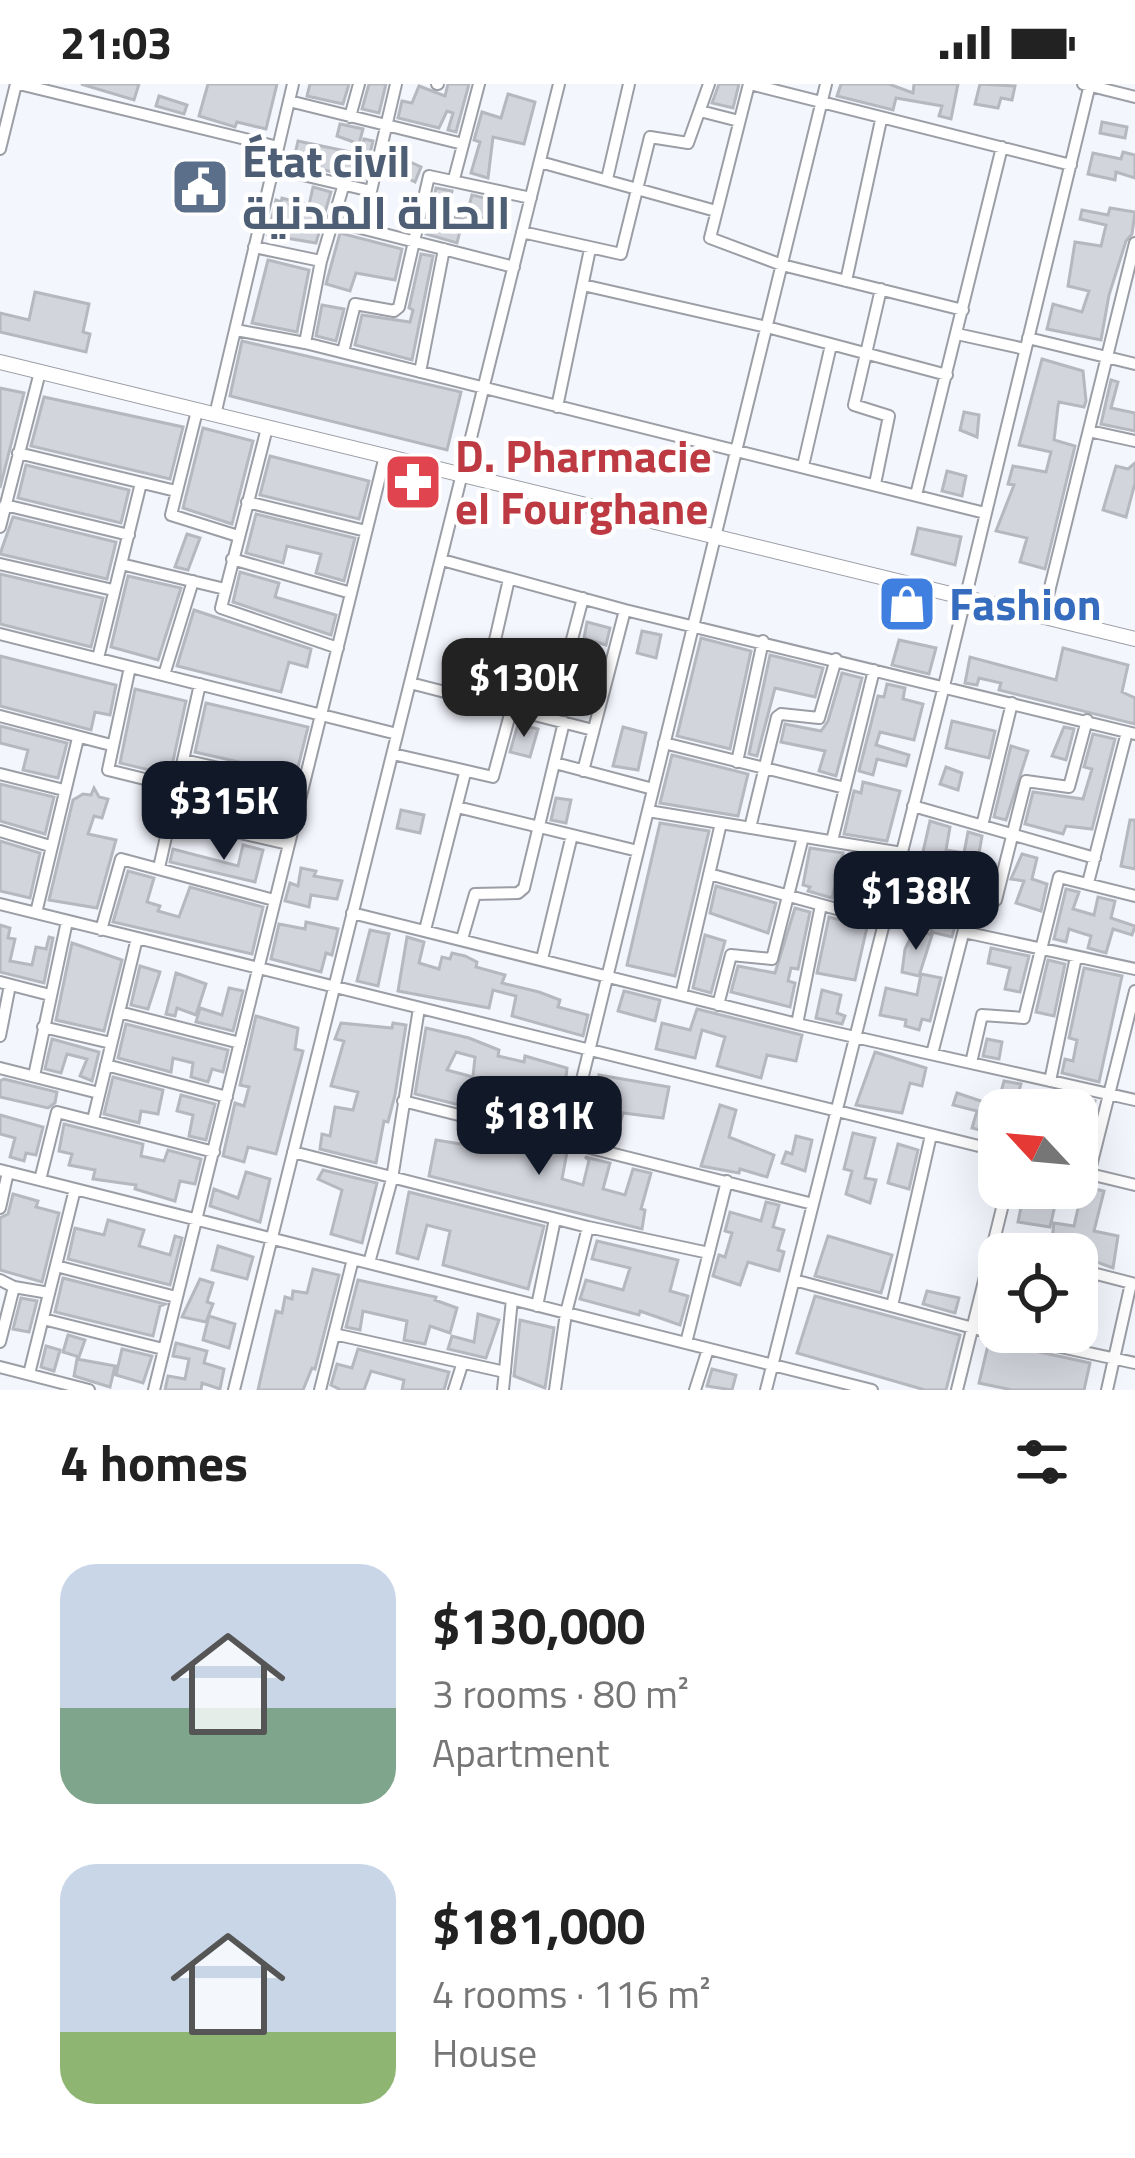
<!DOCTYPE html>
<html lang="en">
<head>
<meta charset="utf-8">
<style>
	:root { --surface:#fff; --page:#f2f2f2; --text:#222; --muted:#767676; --accent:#111827 }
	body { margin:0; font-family:"Titillium Web",Cairo,sans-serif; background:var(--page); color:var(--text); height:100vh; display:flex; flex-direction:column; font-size:45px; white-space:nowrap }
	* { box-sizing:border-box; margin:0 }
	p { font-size:39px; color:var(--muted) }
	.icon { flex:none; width:66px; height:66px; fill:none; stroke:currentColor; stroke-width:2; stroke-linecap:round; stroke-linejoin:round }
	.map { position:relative; height:1306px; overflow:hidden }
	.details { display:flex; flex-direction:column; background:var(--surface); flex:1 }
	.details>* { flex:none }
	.needle { width:78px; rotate:296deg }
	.tools { position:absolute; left:978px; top:1005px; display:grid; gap:24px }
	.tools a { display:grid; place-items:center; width:120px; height:120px; border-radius:24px; background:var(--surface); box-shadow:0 12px 48px #0002; font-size:60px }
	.price { position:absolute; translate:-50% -102px; padding:0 27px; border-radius:24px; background:var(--accent); color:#fff; font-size:39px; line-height:78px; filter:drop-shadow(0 3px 6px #0008) }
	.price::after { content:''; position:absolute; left:50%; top:72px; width:36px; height:27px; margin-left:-18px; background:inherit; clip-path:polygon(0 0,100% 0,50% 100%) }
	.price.current { background:#222; color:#fff }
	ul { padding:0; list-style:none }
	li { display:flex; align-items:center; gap:36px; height:300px; padding:0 60px }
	li span { display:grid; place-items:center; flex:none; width:336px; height:240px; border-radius:36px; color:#555 }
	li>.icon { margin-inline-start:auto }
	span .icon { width:144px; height:144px; fill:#fffc; stroke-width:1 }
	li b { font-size:51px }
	h2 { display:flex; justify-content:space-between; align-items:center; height:144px; padding:0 60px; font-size:51px }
	.status { display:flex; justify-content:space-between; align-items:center; height:84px; padding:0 60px; background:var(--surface); direction:ltr }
	.status svg { height:33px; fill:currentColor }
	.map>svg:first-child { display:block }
	.building { fill:#d3d5dd; stroke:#b6b8bf; stroke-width:3; fill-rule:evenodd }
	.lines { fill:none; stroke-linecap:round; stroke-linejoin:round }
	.minor-casing { stroke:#9c9ea5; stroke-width:14 }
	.tertiary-casing { stroke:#9c9ea5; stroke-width:16 }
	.minor { stroke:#fff; stroke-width:10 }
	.tertiary { stroke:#fff; stroke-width:14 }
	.labels { text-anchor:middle; stroke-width:9; stroke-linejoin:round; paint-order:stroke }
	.service-label { font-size:45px; font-weight:bold; fill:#4e5e75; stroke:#fff; text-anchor:start }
	.health-label { font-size:45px; font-weight:bold; fill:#be3a42; stroke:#fff; text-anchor:start }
	.shop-label { font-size:45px; font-weight:bold; fill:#366cbe; stroke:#fff; text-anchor:start }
</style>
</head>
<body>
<div class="status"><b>21:03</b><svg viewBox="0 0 49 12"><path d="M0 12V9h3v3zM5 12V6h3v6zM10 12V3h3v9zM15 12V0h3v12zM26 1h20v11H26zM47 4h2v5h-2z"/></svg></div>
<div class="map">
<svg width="1135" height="1306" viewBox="0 0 1135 1306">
	<rect width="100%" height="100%" fill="#f4f6fe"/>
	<path class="building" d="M81 0H139L134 16Z
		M208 0H277L266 45 237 38 235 43 199 32Z
		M310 0H349L343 20 307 12Z
		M369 0H386L379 29 362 25Z
		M448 0H469L456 48 448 46 453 29 447 27 439 44 398 34 402 17 412 19 419 2 445 12Z
		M719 0H739L733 24 712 19Z
		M841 0H889L913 9 914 0H958L951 35 939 32 942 22 896 14 893 26 837 12Z
		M980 0 1015 2 1012 16 1001 14 998 24 975 20Z
		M508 10 535 18 524 60 493 53 488 94 471 89 480 58 474 56 482 28 501 34Z
		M159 12 187 21 184 30 156 22Z
		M1102 38 1127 43 1125 54 1100 49Z
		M340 40 363 45 359 60 337 52Z
		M364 55 373 57 364 95 293 79 298 57 360 70Z
		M1123 68 1135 71V94L1116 88 1115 96 1088 90 1093 69 1121 75Z
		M406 76 421 83 415 98 399 90Z
		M313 103 331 108 316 159 268 151 276 116 281 118 282 114 309 121Z
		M436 104 452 107 446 131 463 135 457 159 426 150Z
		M472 111 489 115 483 137 466 133Z
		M1110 124 1135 128 1132 150 1126 157 1109 211 1101 256 1047 245 1053 220 1082 228 1089 207 1068 202 1075 158 1101 162 1106 141 1080 135 1082 126 1108 131Z
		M340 149 402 165 395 196 356 189 350 207 326 200Z
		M421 170 433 172 412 276 355 261 362 231 410 238 413 226 409 224Z
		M268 176 309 186 297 248 252 239Z
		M35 208 89 220 83 248 90 250 86 268 0 248V229L29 236Z
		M322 221 344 225 336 257 316 252Z
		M242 257 461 308 447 366 230 312Z
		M1042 275 1083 287 1086 317 1084 323 1059 318 1058 322 1054 356 1075 362 1045 485 1020 478 1027 454 996 447 1014 401 1008 400 1013 382 1046 388 1051 368 1019 361Z
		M1111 296 1118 298 1111 324 1135 329V347L1101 340Z
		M0 304 24 309 0 404Z
		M44 313 183 343 170 395 31 362Z
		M964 328 979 331 977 353 960 346Z
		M203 344 253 357 232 440 183 424Z
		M270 372 369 397 359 435 260 411Z
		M1135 379V399L1126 433 1103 426 1116 382 1128 385Z
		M26 381 129 406 121 439 18 414Z
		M947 387 966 392 962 412 942 407Z
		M256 430 355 454 344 497 316 489 321 470 287 462 283 479 246 469Z
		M13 433 116 458 107 495 0 470Z
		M918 444 961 453 955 481 912 470Z
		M187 450 200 454 188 486 175 483Z
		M240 488 279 499 275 513 336 531 331 551 233 518Z
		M0 490 103 514 91 563 0 540Z
		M128 492 181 504 158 576 111 563Z
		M194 526 311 565 307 583 289 578 281 608 177 582Z
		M587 538 610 544 606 561 584 554Z
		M642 547 661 551 656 574 637 569Z
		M701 554 751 567 730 665 677 652Z
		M899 556 936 564 929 590 892 581Z
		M1063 564 1128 581 1122 608 1135 614V640L999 606 1001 599 979 594 977 601 965 599 970 573 1056 596Z
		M770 571 823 584 815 613 775 604 757 672 749 670Z
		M0 572 116 601 110 631 95 628 91 646 0 622Z
		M580 576 601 580 597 595 579 591Z
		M842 589 862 594 836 692 819 687 825 667 781 658 785 640 821 647 828 637Z
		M887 600 905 604 903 615 923 620 914 656 880 648 876 661 909 671 906 682 877 675 873 691 859 687 878 612 884 613Z
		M135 605 186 617 170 691 120 679Z
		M206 619 308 643 296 691 195 668Z
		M952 637 995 647 989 674 946 664Z
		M518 640 538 645 530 673 510 668Z
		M0 642 67 659 58 694 23 686 28 666 0 659Z
		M623 643 646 649 638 686 613 682Z
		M1064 643 1074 645 1066 676 1052 672Z
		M1093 650 1115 655 1092 745 1066 742 1063 750 1025 740 1033 708 1083 715 1092 685 1084 683Z
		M1011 662 1028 667 1006 736 994 733Z
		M672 671 748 690 738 732 660 719Z
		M946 683 962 689 958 706 940 700Z
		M863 698 900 707 887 757 844 750 854 707 861 709Z
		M0 700 54 713 45 750 0 737Z
		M94 704 99 713 108 715 102 734 94 732 88 750 116 756 97 824 49 816 73 716 83 710 91 711Z
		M556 714 571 716 566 739 551 736Z
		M401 726 424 731 420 749 397 744Z
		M1130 736H1135V785L1121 782Z
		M930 737 950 743 946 766 964 769 968 748 982 752 978 775 995 780 988 808 938 796 942 774 923 768Z
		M660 739 709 747 675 892 627 881Z
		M0 757 40 769 30 814 0 807Z
		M243 761 263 766 255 798 170 778 173 765 238 782Z
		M810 764 843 769 832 814 808 807 810 803 803 801Z
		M1022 770 1037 774 1032 795 1047 800 1041 827 1016 819 1024 797 1011 795Z
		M865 773 884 776 872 825 851 819Z
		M301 784 316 787 314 792 342 797 337 815 311 811 309 823 285 817 290 799 298 802Z
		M128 787 154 794 147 818 160 822 158 827 179 833 190 803 263 823 252 870 113 838Z
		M716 802 776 819 768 849 710 829Z
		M1066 805 1079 808 1073 825 1094 831 1098 813 1115 817 1111 834 1135 842 1132 851 1113 845 1106 869 1088 864 1091 852 1069 845 1066 858 1054 855Z
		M911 809 960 821 952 853 931 848 936 826 908 821Z
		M795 824 810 828 798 885 791 884 788 897 795 899 790 923 731 908 738 882 775 889Z
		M829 833 867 843 855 896 817 889Z
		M306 838 338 845 332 871 326 869 321 888 271 875 279 840 305 845Z
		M0 841 10 844 8 854 15 855 10 877 32 881 36 863 46 865 49 853 53 854 44 899 0 888Z
		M915 845 932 851 919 892 902 888 905 865Z
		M370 846 389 850 378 902 357 897Z
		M705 851 725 857 711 909 693 904Z
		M407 853 424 858 419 879 439 885 442 873 450 875 452 869 465 872 477 878 476 883 505 891 502 899 539 908 560 916 558 923 588 931 583 952 512 932 516 912 493 906 489 924 398 907Z
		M72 859 122 876 104 947 56 936Z
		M991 864 1029 872 1020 908 1005 905 1010 884 988 879Z
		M1048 876 1065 880 1054 932 1036 928Z
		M140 882 160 888 148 925 131 921Z
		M1084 884 1122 892 1099 998 1062 989 1065 975 1073 977 1077 956 1069 954Z
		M176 889 206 900 196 931 177 924 175 932 166 930Z
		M921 890 941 894 930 937 922 935 919 946 905 942 906 936 880 931 886 904 917 911Z
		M229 904 243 907 233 947 196 938 200 924 222 931Z
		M822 906 841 911 837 929 845 932 842 940 816 934Z
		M624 907 660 916 655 937 618 927Z
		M697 925 802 951 796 977 767 971 761 994 717 982 725 953 702 946 695 974 656 965 662 939 690 946Z
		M256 932 298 944 295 965 303 967 276 1070 248 1063 244 1078 223 1072 235 1019 244 1022 249 1003 240 1001Z
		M341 939 392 944 393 939 406 941 395 1011 388 1038 384 1037 376 1079 320 1065 322 1050 330 1052 335 1023 353 1026 358 1008 331 1002 344 957 335 955Z
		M126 940 228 966 223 988 212 985 208 998 191 993 193 979 173 974 171 988 118 974Z
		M426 944 469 954 499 966 498 972 524 978 525 972 567 984 560 1046 415 1010ZM456 968 475 973 473 993 447 986Z
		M52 955 99 968 92 997 80 992 87 975 67 970 61 989 45 985Z
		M987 955 1002 958 999 975 983 972Z
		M875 968 926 984 922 1002 910 999 902 1029 856 1021Z
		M599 991 669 1003 663 1034 623 1029 614 1060 590 1054Z
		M113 993 163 1006 158 1030 141 1027 139 1039 104 1030Z
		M4 995 57 1008 55 1019 48 1024 0 1013V997Z
		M1004 997 1021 1000 1014 1024 998 1019Z
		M1051 1007 1095 1017 1093 1026 1049 1014Z
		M957 1009 999 1023V1051L972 1044 977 1027 953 1021Z
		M181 1011 215 1020 206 1056 189 1052 193 1031 177 1027Z
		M720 1021 736 1026 729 1053 774 1071 767 1093 740 1085 739 1089 701 1082Z
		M0 1031 43 1043 36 1071 26 1069 24 1077 10 1073 15 1054 0 1050Z
		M64 1040 143 1060 141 1072 164 1077 168 1066 201 1075 195 1100 180 1097 175 1117 135 1105 136 1101 93 1095 95 1086 69 1081 72 1070 59 1067Z
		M1077 1042 1089 1045 1081 1078 1077 1077Z
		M853 1049 875 1054 865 1094 876 1096 870 1119 846 1110 852 1087 844 1085Z
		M482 1051 503 1055V1052L567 1068 562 1095 583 1101 589 1076 585 1073 610 1079 603 1105 625 1111 633 1085 651 1089 641 1125 645 1126 642 1145 429 1092 436 1056 479 1063Z
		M796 1052 812 1056 805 1087 782 1079 786 1068 792 1070Z
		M898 1060 918 1066 909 1105 888 1099Z
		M323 1086 377 1099 362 1159 331 1150 342 1106 318 1095Z
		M246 1088 270 1095 260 1138 210 1122 214 1105 238 1114Z
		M1083 1102 1104 1107 1094 1147 1118 1152 1113 1184 1077 1171 1076 1165 1069 1163 1070 1158 1052 1155 1054 1139 1074 1142Z
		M1025 1104H1059L1050 1143 1018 1138Z
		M409 1108 544 1142 528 1205 443 1181 450 1147 427 1141 418 1175 397 1169Z
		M13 1110 38 1117 36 1123 59 1129 42 1198 0 1186V1134L8 1130Z
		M766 1118 779 1121 773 1143 784 1146 778 1166 784 1168 779 1187 748 1178 740 1201 713 1192 719 1171 725 1173 732 1149 725 1147 730 1128 761 1137Z
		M108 1136 144 1146 139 1162 170 1171 175 1152 182 1154 170 1201 68 1175 75 1144 104 1151Z
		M828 1152 892 1171 881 1209 815 1192Z
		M597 1157 678 1176 670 1207 688 1212 680 1241 640 1227 639 1231 580 1215 586 1196 623 1206 630 1184 592 1175Z
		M218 1162 253 1173 247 1195 212 1186Z
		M313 1185 339 1191 315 1285 312 1284 303 1306H258L276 1227 282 1229 285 1213 292 1215 293 1207 307 1209Z
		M63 1194 165 1220 160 1222 153 1252 55 1228Z
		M200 1195 213 1199 207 1218 213 1220 206 1238 182 1233Z
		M358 1196 436 1213 435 1216 457 1224 450 1249 430 1242 425 1260 404 1256 407 1237 363 1227 360 1246 346 1243Z
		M927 1207 959 1214 955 1229 923 1220Z
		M815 1212 960 1251 946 1306H925L797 1269Z
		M21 1214 37 1217 29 1248 13 1245Z
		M1077 1229 1089 1232 1081 1257 1041 1249 1077 1248Z
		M478 1230 499 1236 486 1274 448 1265 452 1252 474 1258Z
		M209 1232 235 1240 229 1264 203 1256Z
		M520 1236 554 1244 545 1304 514 1292Z
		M68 1251 85 1256 79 1273 63 1268Z
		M989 1257 1090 1279 1084 1306H1012L979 1299Z
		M176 1259 207 1267 204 1279 224 1285 220 1305 202 1299 201 1306H165L168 1292 185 1295 189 1275 173 1272Z
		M46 1262 60 1266 54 1287 41 1283Z
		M122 1265 152 1272 143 1299 116 1291Z
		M358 1265 449 1288 444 1306H402L404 1296 371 1287 364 1306H341L331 1301 337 1280 352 1284Z
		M77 1275 115 1282 110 1303 74 1292Z
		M712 1285 736 1291 732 1306 707 1302Z"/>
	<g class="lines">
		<defs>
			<path id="minor" d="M19 0 278 63
				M437 0H438
				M749 0 710 154 782 181 963 226
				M750 0 1071 81
				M1083 0 1135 13
				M289 17 463 60
				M700 27 739 37
				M350 33 359 0
				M0 65 16 0
				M540 78 716 127
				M273 84 371 107 396 0
				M454 95 479 0
				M607 95 629 0
				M333 137 514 183
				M522 148 621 170 650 53 688 59 709 0
				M254 163 321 177
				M846 197 881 36
				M583 201 767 243 947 291
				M236 246 305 259 985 429
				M957 250 1025 265
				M1028 254 1135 280
				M305 259 321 177 343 103
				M343 268 355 220 394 227 399 223 429 92 531 114
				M420 288 444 165
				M557 323 590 165
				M197 327 171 431 238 452
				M215 331 293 0
				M267 344 221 524 338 564
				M1089 347 1135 357
				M18 369 176 407
				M803 382 831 261
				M875 400 889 332 854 321 881 205
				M916 411 1002 63
				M247 418 366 447
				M5 421 129 451
				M0 443 40 288
				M232 475 351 509
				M442 476 625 526 1135 650
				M0 480 113 506
				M121 480 225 505
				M1043 532 1135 159
				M0 550 397 650
				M98 574 141 399
				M130 583 108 686 177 703
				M164 591 193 497
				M410 599 593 646
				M481 617 509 495
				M0 632 111 661
				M664 659 845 704
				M393 670 493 693 525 575 566 578 583 514
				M183 676 303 703
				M737 678 763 557
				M555 679 653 705
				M583 687 625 526
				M0 690 64 706
				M913 722 1095 774
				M457 723 638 767
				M648 727 902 769
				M171 733 288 760
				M982 742 1012 619
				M750 744 777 633 781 630 819 634 836 575
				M0 747 50 762
				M832 757 874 586
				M159 784 200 600
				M709 790 884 838
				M895 795 992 819 996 816 1026 697 1069 703 1087 636
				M1088 799 1127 648
				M0 820 999 1067
				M36 829 78 654
				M352 829 797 940 1135 1016
				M101 846 121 775 274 816
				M425 846 465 689
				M964 848 1135 885
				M462 855 475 810 518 809 524 804 564 638
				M542 875 572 751
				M0 898 50 911
				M681 911 721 739
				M718 921 731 871 772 875 803 753
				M119 928 240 959
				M797 940 821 821
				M43 943 111 959
				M0 952 10 901
				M932 970 972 815
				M971 979 982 931 1024 934 1059 793 1135 812
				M106 981 227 1013
				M0 984 99 1009
				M34 992 67 837
				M1050 997 1076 873
				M403 1017 813 1120
				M93 1036 137 854
				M567 1057 826 0
				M293 1068 588 1143 709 1169
				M0 1086 872 1306
				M1077 1087 1135 1101
				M1089 1090 1135 907
				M40 1096 57 1028 214 1068
				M0 1124 8 1088
				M993 1163 1021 1170
				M369 1179 392 1095 419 924
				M56 1182 176 1213
				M1077 1185 1135 1200
				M0 1196 14 1203 49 1209
				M794 1196 973 1244 1135 1279
				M537 1222 555 1135
				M892 1222 931 1051
				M43 1235 163 1265
				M334 1250 505 1288
				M0 1258 14 1203
				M686 1259 727 1097
				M0 1283 89 1306
				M29 1290 75 1105
				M154 1306 385 372
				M234 1306 559 0
				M320 1306 353 1175
				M454 1306 462 1281
				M503 1306 512 1215
				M555 1306 566 1229 588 1143
				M695 1306 708 1265
				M766 1306 944 602 1090 0
				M957 1306 1007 1104
				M1107 1306 1131 1199"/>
			<path id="tertiary" d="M0 278 1135 555"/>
		</defs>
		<use href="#minor" class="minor-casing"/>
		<use href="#tertiary" class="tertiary-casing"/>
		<use href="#minor" class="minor"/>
		<use href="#tertiary" class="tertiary"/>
	</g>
	<defs>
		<symbol id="civic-square" viewBox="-11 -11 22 22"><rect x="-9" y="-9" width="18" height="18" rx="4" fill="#5c6f8a" stroke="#fff"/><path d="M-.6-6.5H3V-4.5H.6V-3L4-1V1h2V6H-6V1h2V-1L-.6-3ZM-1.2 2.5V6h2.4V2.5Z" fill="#fff"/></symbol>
		<symbol id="pharmacy-square" viewBox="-11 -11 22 22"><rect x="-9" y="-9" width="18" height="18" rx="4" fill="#e0444e" stroke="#fff"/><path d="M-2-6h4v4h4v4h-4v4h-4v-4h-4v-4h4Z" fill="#fff"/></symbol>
		<symbol id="shop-square" viewBox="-11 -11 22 22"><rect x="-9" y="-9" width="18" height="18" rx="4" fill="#3f7fe0" stroke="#fff"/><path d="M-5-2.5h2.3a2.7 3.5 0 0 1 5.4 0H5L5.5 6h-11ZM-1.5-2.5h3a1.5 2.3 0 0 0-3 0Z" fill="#fff"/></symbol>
	</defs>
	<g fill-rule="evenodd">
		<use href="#civic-square" x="167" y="70" width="66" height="66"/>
		<use href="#pharmacy-square" x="380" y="365" width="66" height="66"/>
		<use href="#shop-square" x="874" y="487" width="66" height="66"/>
	</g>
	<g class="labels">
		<g class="service-label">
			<text x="242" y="93">État civil<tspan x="242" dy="52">الحالة المدنية</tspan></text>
		</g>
		<g class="health-label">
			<text x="455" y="388">D. Pharmacie<tspan x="455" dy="52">el Fourghane</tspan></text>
		</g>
		<g class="shop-label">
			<text x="949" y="536">Fashion</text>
		</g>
	</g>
</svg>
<div class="tools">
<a><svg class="needle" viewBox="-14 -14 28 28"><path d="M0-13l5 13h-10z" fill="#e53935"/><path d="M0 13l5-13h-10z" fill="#767676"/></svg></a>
<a><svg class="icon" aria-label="locate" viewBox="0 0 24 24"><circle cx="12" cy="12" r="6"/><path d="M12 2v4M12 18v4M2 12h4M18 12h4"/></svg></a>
</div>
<b class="price current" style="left:524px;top:656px">$130K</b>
<b class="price" style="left:224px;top:779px">$315K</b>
<b class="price" style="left:916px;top:869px">$138K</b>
<b class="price" style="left:539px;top:1094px">$181K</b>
</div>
<section class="details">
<h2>4 homes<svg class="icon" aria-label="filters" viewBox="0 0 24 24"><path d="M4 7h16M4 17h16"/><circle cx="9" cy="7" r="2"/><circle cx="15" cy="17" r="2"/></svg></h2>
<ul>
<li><span style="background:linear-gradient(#c9d6e8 60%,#7fa58c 0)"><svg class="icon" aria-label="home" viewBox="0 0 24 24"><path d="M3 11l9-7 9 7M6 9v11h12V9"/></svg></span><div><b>$130,000</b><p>3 rooms · 80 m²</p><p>Apartment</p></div></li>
<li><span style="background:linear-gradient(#c9d6e8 70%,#8fb573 0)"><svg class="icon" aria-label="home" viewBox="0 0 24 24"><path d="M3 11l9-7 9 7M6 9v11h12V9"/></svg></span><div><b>$181,000</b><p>4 rooms · 116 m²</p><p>House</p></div></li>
</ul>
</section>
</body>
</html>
